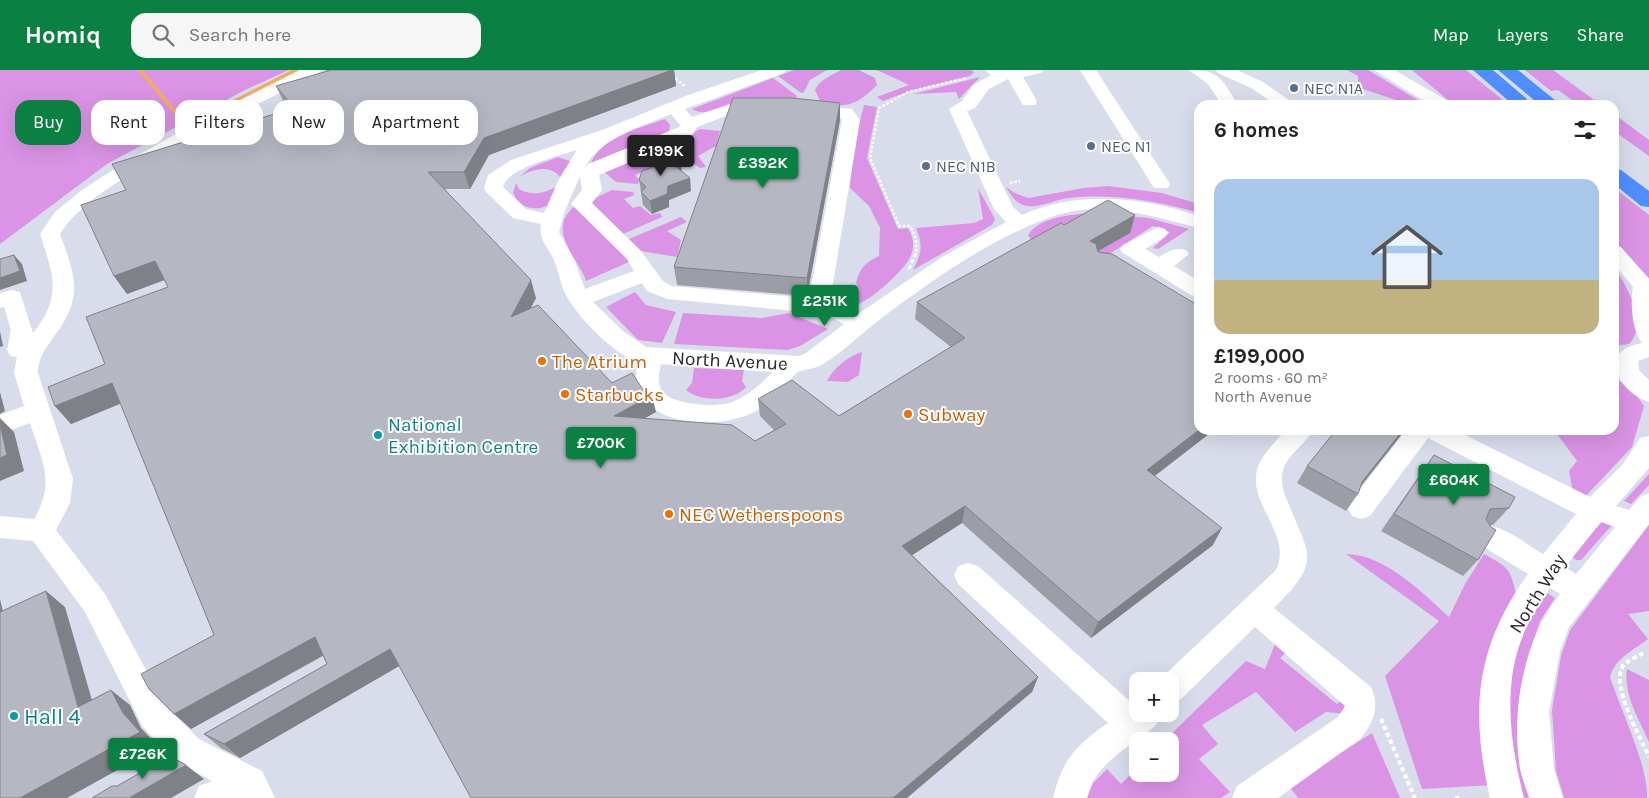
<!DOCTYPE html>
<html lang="en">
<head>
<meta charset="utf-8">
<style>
	:root { --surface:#fff; --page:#f6f6f6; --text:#222; --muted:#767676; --accent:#0b8043 }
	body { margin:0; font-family:Karla,sans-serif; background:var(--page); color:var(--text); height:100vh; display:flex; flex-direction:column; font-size:19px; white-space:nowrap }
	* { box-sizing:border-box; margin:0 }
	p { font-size:16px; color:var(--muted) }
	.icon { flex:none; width:28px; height:28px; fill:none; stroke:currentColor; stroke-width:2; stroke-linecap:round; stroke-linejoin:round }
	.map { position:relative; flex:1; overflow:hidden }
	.side { position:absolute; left:1194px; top:30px; width:425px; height:335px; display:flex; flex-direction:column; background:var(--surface); border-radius:15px; box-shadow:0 5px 20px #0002 }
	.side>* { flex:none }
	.top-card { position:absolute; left:15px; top:30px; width:475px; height:45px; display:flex; gap:10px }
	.tools { position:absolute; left:1129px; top:602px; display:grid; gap:10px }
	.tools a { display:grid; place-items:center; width:50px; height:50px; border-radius:10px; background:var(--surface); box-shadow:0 5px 20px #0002; font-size:25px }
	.price { position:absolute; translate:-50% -42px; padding:0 11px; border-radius:5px; background:var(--accent); color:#fff; font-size:16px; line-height:32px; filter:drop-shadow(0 1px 2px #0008) }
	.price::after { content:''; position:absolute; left:50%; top:30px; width:15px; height:11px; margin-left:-8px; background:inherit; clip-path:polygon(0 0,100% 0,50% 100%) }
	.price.current { background:#222; color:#fff }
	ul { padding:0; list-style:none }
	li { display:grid; align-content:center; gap:10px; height:265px; padding:0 20px }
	li span { display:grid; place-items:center; height:155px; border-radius:15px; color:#555 }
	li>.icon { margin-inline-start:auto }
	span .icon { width:90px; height:90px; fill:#fffc; stroke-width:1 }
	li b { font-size:21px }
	h2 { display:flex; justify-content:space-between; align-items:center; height:60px; padding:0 20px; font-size:21px }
	.chip { padding:0 18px; border-radius:15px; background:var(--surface); box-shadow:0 5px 20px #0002; font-size:18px; line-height:45px }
	.chip.current { background:var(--accent); color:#fff }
	header { display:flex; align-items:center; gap:30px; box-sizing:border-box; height:70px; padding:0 25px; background:var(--accent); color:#fff }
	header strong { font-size:24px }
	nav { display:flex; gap:28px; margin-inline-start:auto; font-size:18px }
	.search { width:350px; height:45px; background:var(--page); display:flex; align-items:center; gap:12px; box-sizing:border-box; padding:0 18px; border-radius:15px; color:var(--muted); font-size:19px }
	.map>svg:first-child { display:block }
	.green { fill:#da93e5 }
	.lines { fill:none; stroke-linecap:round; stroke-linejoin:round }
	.stream { stroke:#f2aa67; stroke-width:4 }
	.path-far2 { stroke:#fff; stroke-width:2.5; stroke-dasharray:2.5 2; stroke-linecap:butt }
	.path-far1 { stroke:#fff; stroke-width:3; stroke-dasharray:4 2.5; stroke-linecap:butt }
	.path { stroke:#fff; stroke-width:4; stroke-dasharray:4.5 3; stroke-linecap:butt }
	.minor { fill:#fff; fill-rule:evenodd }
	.highway { fill:#508eff; fill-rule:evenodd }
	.wall { fill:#9c9ea7 }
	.shaded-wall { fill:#7f8188 }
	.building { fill:#b5b8c2; stroke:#7f8188 }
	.service-dot { fill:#5c6f8a; stroke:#fff; stroke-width:2 }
	.food-dot { fill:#e8710a; stroke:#fff; stroke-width:2 }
	.culture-dot { fill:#0f9aa8; stroke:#fff; stroke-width:2 }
	.labels { text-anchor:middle; stroke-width:4; stroke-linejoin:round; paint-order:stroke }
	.far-service-label { font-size:16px; fill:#4e5e75; stroke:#fff; text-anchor:start }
	.street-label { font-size:19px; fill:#282828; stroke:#fff }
	.food-label { font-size:19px; fill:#c56008; stroke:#fff; text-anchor:start }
	.culture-label { font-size:19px; fill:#0d838f; stroke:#fff; text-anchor:start }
	.near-culture-label { font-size:22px; fill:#0d838f; stroke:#fff; text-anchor:start }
</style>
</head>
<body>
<header>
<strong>Homiq</strong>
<div class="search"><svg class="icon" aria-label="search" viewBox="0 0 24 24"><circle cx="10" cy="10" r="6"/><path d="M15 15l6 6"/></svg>Search here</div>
<nav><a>Map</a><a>Layers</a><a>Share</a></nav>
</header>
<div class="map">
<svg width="1649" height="728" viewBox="0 0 1649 728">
	<rect width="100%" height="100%" fill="#d9ddeb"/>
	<path class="green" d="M0 0H289L245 20 107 94 0 174Z
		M794 0H827L810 10 804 22 801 23 778 6Z
		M841 0H859L875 8 877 15C858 35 845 39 818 33L820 31 815 20C820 9 831 6 841 0Z
		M877 0H971L974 2 970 6 913 20 883 31 877 27 909 15Z
		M1347 0H1368L1426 35H1411L1363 19 1358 13V6Z
		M1412 0H1466L1509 35H1454Z
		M1525 0H1553L1601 35H1579L1558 20 1551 21Z
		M980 7 959 29 956 22 913 24Z
		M773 8 797 26 794 34C775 33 752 29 734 33 719 35 707 48 692 39Z
		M864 35 877 37 867 88 898 159 908 158C922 182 905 196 889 212 877 223 865 232 850 238L839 232 860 220 856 213C860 198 865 193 879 186L880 158 869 136 850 118 853 77Z
		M1614 44 1649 70V86L1614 61Z
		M665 49 670 55 669 63 589 98C599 66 637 59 665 49Z
		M700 59 720 61 716 76 698 86 706 97 700 98 669 75Z
		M662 78 681 94 676 99H651L635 105 640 111 637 114 616 112 602 100Z
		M558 87 572 92 561 109C553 93 531 99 519 107L530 98Z
		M516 113 519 119C533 127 546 123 559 115L549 135C534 142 520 138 513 123Z
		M1108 116 1162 123 1199 134V143C1158 131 1112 123 1069 128 1056 129 1041 138 1028 136 1016 135 1012 126 1006 117L1015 123 1028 128 1084 118Z
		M978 118 995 149 992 155 913 200C922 182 923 176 916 158L974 153 983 149Z
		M1614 118 1649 145V208L1614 172Z
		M612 120 633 122 634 125 624 129 633 138 640 136 651 145 660 143 662 147 623 164 587 132Z
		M575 134 631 191 586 211C580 192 557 171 564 150 566 145 572 139 575 134Z
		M1090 143 1149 148 1189 159 1158 179 1153 178 1170 162 1153 156 1103 188 1035 175 1028 165C1039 147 1070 145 1090 143Z
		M681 147 687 152 667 161 681 170 677 187 641 181 629 169Z
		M1614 197C1627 216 1649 254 1629 274L1614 276Z
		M635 222 646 235 676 242 662 273 638 270 606 237Z
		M683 243 762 248 789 243 828 259 800 276 788 280 674 274Z
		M862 282 859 305 848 312 827 311C833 299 848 286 862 282Z
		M694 298 744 300 742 311 746 317C733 332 700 332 686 320L692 313Z
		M1614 307 1633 320 1644 336 1632 377 1584 428 1573 422 1569 401 1577 391 1554 360H1614Z
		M1649 404V415L1631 434 1624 431Z
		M1603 451 1612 455 1581 490H1576L1569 484Z
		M1649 455V541L1628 544 1648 569C1634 580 1615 588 1610 607 1620 638 1649 698 1647 728H1564L1556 701 1552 640 1561 586 1570 560Z
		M1346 484C1384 484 1423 523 1449 547L1465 514 1484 484C1507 497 1511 498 1516 525 1505 543 1492 563 1488 584 1478 627 1488 672 1493 715L1422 719 1385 606 1439 551Z
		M1545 522 1555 528 1540 551 1530 581 1522 614 1533 728H1520L1508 652 1513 592 1521 568Z
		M1277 569 1290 579 1280 588 1337 634 1348 624 1347 644 1326 642 1295 662 1256 622 1202 655 1218 674 1199 689 1230 722 1221 728H1087L1093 713 1107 699 1121 714 1137 698 1138 704H1170V671H1164L1246 591 1265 599Z
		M1627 599 1649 610V672C1639 649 1623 624 1627 599Z
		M1372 663 1400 728H1298L1289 716Z"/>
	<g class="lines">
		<path class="stream" d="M140 0 187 56 296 0"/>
		<path class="path-far2" d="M672 6 685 16
			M1010 113 1020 111
			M915 186C918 175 916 166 910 156H899L870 88 879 38 908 22 967 8"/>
		<path class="path-far1" d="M909 199 915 185"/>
		<path class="path" d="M1643 583C1637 587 1628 590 1623 596 1610 615 1641 668 1649 687
			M1381 649 1415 728
			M1455 728H1459"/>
		<path class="minor" d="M300 0H321L319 3C263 31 207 60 153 91 120 111 81 131 60 164 75 205 84 227 55 265 46 278 38 287 38 303L73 409 70 433 56 460 105 524 165 635 199 669 262 701 275 728H194L199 716 212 711 175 691 143 657 85 542 33 471 0 468V446L34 449C56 411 42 392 30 353L0 364V345L24 336 14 303 17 287 10 286 7 280 11 260 4 237 0 238V223L12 220 20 222 33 263C63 226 53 204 40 164L55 142 82 120 119 96 206 47Z
			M762 0H786L784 3 685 39 692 47C718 38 742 28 770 34L773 38 770 42 734 43 697 57 693 64 682 70 599 105 602 120 592 133 641 181 663 211 671 216 809 228 842 50 841 48 800 44 797 40 800 36 806 35 852 39 860 50 830 232 858 244 942 187 1006 152 994 139 949 39 962 31 973 15 991 5 985 0H1043L1041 3 1023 7 1037 31 1035 35H1023L1008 9 989 19 975 38 967 41 1013 137 1022 145C1079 120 1141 127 1199 146V158C1152 146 1102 130 1054 146 991 168 932 210 879 250 861 264 843 282 823 294 815 299 805 299 798 302 794 304 789 313 786 317 776 328 764 338 750 344 710 362 623 354 638 292 614 285 574 244 564 221 560 211 558 199 553 188 547 176 538 168 541 154L513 148 486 122 484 118 488 105 511 90 605 59 688 25ZM671 44 680 55 679 57 588 94 584 98C602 67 639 58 671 44ZM577 80 559 109 544 143 526 139 503 117C507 98 559 86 577 80ZM580 106 582 120 571 134 627 189 634 201 585 219 574 189 559 162 564 143ZM642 213 647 221 667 229 806 242 826 245 844 254 806 283 799 286 646 277 623 261 593 232ZM661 294 772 302C761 315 747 326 732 332 716 338 672 335 662 321 657 313 659 302 661 294Z
			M1080 0H1096L1170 114 1168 118H1154Z
			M1189 0C1221 0 1222 10 1238 35H1222L1208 14Z
			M1216 0H1237L1263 12 1296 35H1276L1251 18 1218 3Z
			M1374 0H1394L1448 31 1450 35H1430Z
			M1158 157 1165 159 1168 163 1165 167 1145 179 1159 187C1168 182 1175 177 1186 180L1189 184 1174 196 1199 211V227L1191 225 1123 183 1120 179 1123 175Z
			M1614 175 1621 177 1649 209V287L1638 291 1639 300 1649 310V332C1618 322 1596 281 1642 273 1632 261 1630 232 1633 217L1614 194Z
			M1286 360H1313C1306 374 1287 385 1283 400 1280 410 1283 421 1287 430 1309 486 1323 490 1274 538L1371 617C1380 637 1374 652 1360 669L1278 728H1232L1237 716 1338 647 1345 636 1255 557 1181 629 1170 633V611H1158L1276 500C1293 465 1248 435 1257 400 1261 385 1276 371 1286 360Z
			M1406 360H1455L1590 427 1623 394 1640 368 1649 366V398L1616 436 1629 440 1640 427 1649 423V454L1569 557 1560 581 1549 642 1554 699 1563 728H1529C1526 718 1522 708 1520 699 1511 641 1523 570 1560 524L1550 518C1540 534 1528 550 1522 568 1502 619 1511 677 1524 728H1490C1470 641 1475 578 1528 504L1477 473 1473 465 1477 457C1499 450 1524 473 1543 484L1576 444 1428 368 1370 446 1361 449 1352 446 1348 438 1352 430ZM1601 452 1615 457 1576 504 1565 497Z
			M968 493 978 496 1133 634 1138 632V644H1161L1156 655C1131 677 1095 692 1087 728H1053C1062 690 1076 675 1108 653L958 514 954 505 958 496Z"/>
		<path class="highway" d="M1473 0H1493L1527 29 1525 33H1511Z
			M1498 0H1518L1561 35H1540Z
			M1614 98 1621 100 1649 121V137L1641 136 1614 114Z"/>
	</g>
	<path class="wall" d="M326 0H674L676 16 489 85 470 119H445L536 228 530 239 612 313 656 342 645 348 755 371 774 360 760 346 758 329 839 346 951 277 915 249 917 232 1064 155 1135 145 1130 163 1098 181 1199 360H1214L1155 406 1213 475 1091 568 962 453 912 485 1038 607 1032 622 399 596 240 688 221 678 204 664 327 594 323 586 191 659 214 565 121 333 71 354 55 336 105 294 168 217 164 210 127 224 114 206 126 120 289 39 284 33 276 16 326 2Z
		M840 33V50L807 226 677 215 674 197Z
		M653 90 682 102 691 121 669 130V137L652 144 643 135 639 110 654 96Z
		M1336 360H1405L1361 416 1358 424 1346 441 1297 413 1307 396Z
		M1434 385 1509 438 1493 455H1490L1491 457 1478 490 1463 506 1381 461 1421 403Z"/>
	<path class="shaded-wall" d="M672 0H674L676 16 489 85 470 119 464 102 484 68Z
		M840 33V50L807 226V208Z
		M681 91 682 105 675 96Z
		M690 108 691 121 669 130V137L652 144 650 131 668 116Z
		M1135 145 1130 163 1086 188 1090 171Z
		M14 185 22 194 27 211 0 220V208Z
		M155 191 167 209 127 224 114 206Z
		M531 210 536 228 517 265 511 247Z
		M0 261 3 276 0 277Z
		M112 313 127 331 71 354 55 336Z
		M0 322 5 341 0 344Z
		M652 325 656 342 618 363 614 346Z
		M0 348 14 362 24 401 0 411Z
		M1199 360H1214L1140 417 1147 400Z
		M1403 360H1405L1355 423 1362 412Z
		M965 436 962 453 900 493 902 476Z
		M1222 458 1213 475 1091 568 1098 552Z
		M46 521 65 537 98 651 78 637Z
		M0 529 8 564 0 558Z
		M315 567 327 583 191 659 174 644Z
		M390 579 401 595 240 688 224 674Z
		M1038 607 1032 622 907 728H893Z
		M111 620 130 635 141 658 159 677 67 728H20L123 643Z
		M186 695 204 709 171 728H129Z"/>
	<path class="building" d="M331 0H672L484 68 464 102H428L531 210 511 247 538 235 612 313 632 303 642 318 652 325 614 346 732 355 755 371 786 354 758 329 792 310 839 346 965 268 917 232 1061 153 1064 155 1108 130 1135 145 1090 171 1096 174 1098 182 1112 184 1199 236V360L1147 400 1222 458 1098 552 965 436 902 476 1038 607 893 728H471L390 579 224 674 204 664 327 594 315 567 174 644 149 619 141 604 214 565 112 313 55 336 48 317 105 294 86 247 168 217 155 191 114 206 81 135 126 120 112 94 294 38 276 16Z
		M733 28H792L840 33 807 208 674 197Z
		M669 84 681 91 675 96 690 108 668 116 667 124 650 131 641 122 646 117 639 110 642 101 655 96 653 90Z
		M14 185 20 201 0 208V189Z
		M0 354 7 385 0 388Z
		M1336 360H1403L1362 412 1358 424 1307 396Z
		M1434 385 1515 427 1509 438 1490 439 1486 449 1491 457 1496 460 1478 490 1394 444Z
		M46 521 78 637 111 620 123 643 140 662 20 728H0V542Z
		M170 686 186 695 129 728H92L112 716H117Z"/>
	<g class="service-dot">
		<circle cx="1294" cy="18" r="5"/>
		<circle cx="1091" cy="76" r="5"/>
		<circle cx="926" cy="96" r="5"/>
	</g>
	<g class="food-dot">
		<circle cx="542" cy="291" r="5"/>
		<circle cx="565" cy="324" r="5"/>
		<circle cx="908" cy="344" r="5"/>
		<circle cx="669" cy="444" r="5"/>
	</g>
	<g class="culture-dot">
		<circle cx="378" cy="365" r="5"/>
		<circle cx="14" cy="646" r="5"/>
	</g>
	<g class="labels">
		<g class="far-service-label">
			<text x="1304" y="24">NEC N1A</text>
			<text x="1101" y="82">NEC N1</text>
			<text x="936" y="102">NEC N1B</text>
		</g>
		<g class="street-label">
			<text transform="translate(730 290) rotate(3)" y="7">North Avenue</text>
			<text transform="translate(1537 523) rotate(-58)" y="7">North Way</text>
		</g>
		<g class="food-label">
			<text x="552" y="298">The Atrium</text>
			<text x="575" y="331">Starbucks</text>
			<text x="918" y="351">Subway</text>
			<text x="679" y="451">NEC Wetherspoons</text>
		</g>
		<g class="culture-label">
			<text x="388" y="361">National<tspan x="388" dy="22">Exhibition Centre</tspan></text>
		</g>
		<g class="near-culture-label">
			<text x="24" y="654">Hall 4</text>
		</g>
	</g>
</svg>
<div class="tools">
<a>+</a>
<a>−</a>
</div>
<b class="price current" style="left:661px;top:107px">£199K</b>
<b class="price" style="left:763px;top:119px">£392K</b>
<b class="price" style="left:825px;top:257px">£251K</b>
<b class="price" style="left:601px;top:399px">£700K</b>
<b class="price" style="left:1454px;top:436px">£604K</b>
<b class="price" style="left:143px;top:710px">£726K</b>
<div class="top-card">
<a class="chip current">Buy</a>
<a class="chip">Rent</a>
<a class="chip">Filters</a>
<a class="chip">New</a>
<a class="chip">Apartment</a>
</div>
<section class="side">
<h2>6 homes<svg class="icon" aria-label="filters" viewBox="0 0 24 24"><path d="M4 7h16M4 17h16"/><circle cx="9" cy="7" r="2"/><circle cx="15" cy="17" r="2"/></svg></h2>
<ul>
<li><span style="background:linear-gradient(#a9c7e8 65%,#c2b280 0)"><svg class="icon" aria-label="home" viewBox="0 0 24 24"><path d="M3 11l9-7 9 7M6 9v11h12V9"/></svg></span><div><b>£199,000</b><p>2 rooms · 60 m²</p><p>North Avenue</p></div></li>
</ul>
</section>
</div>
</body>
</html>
